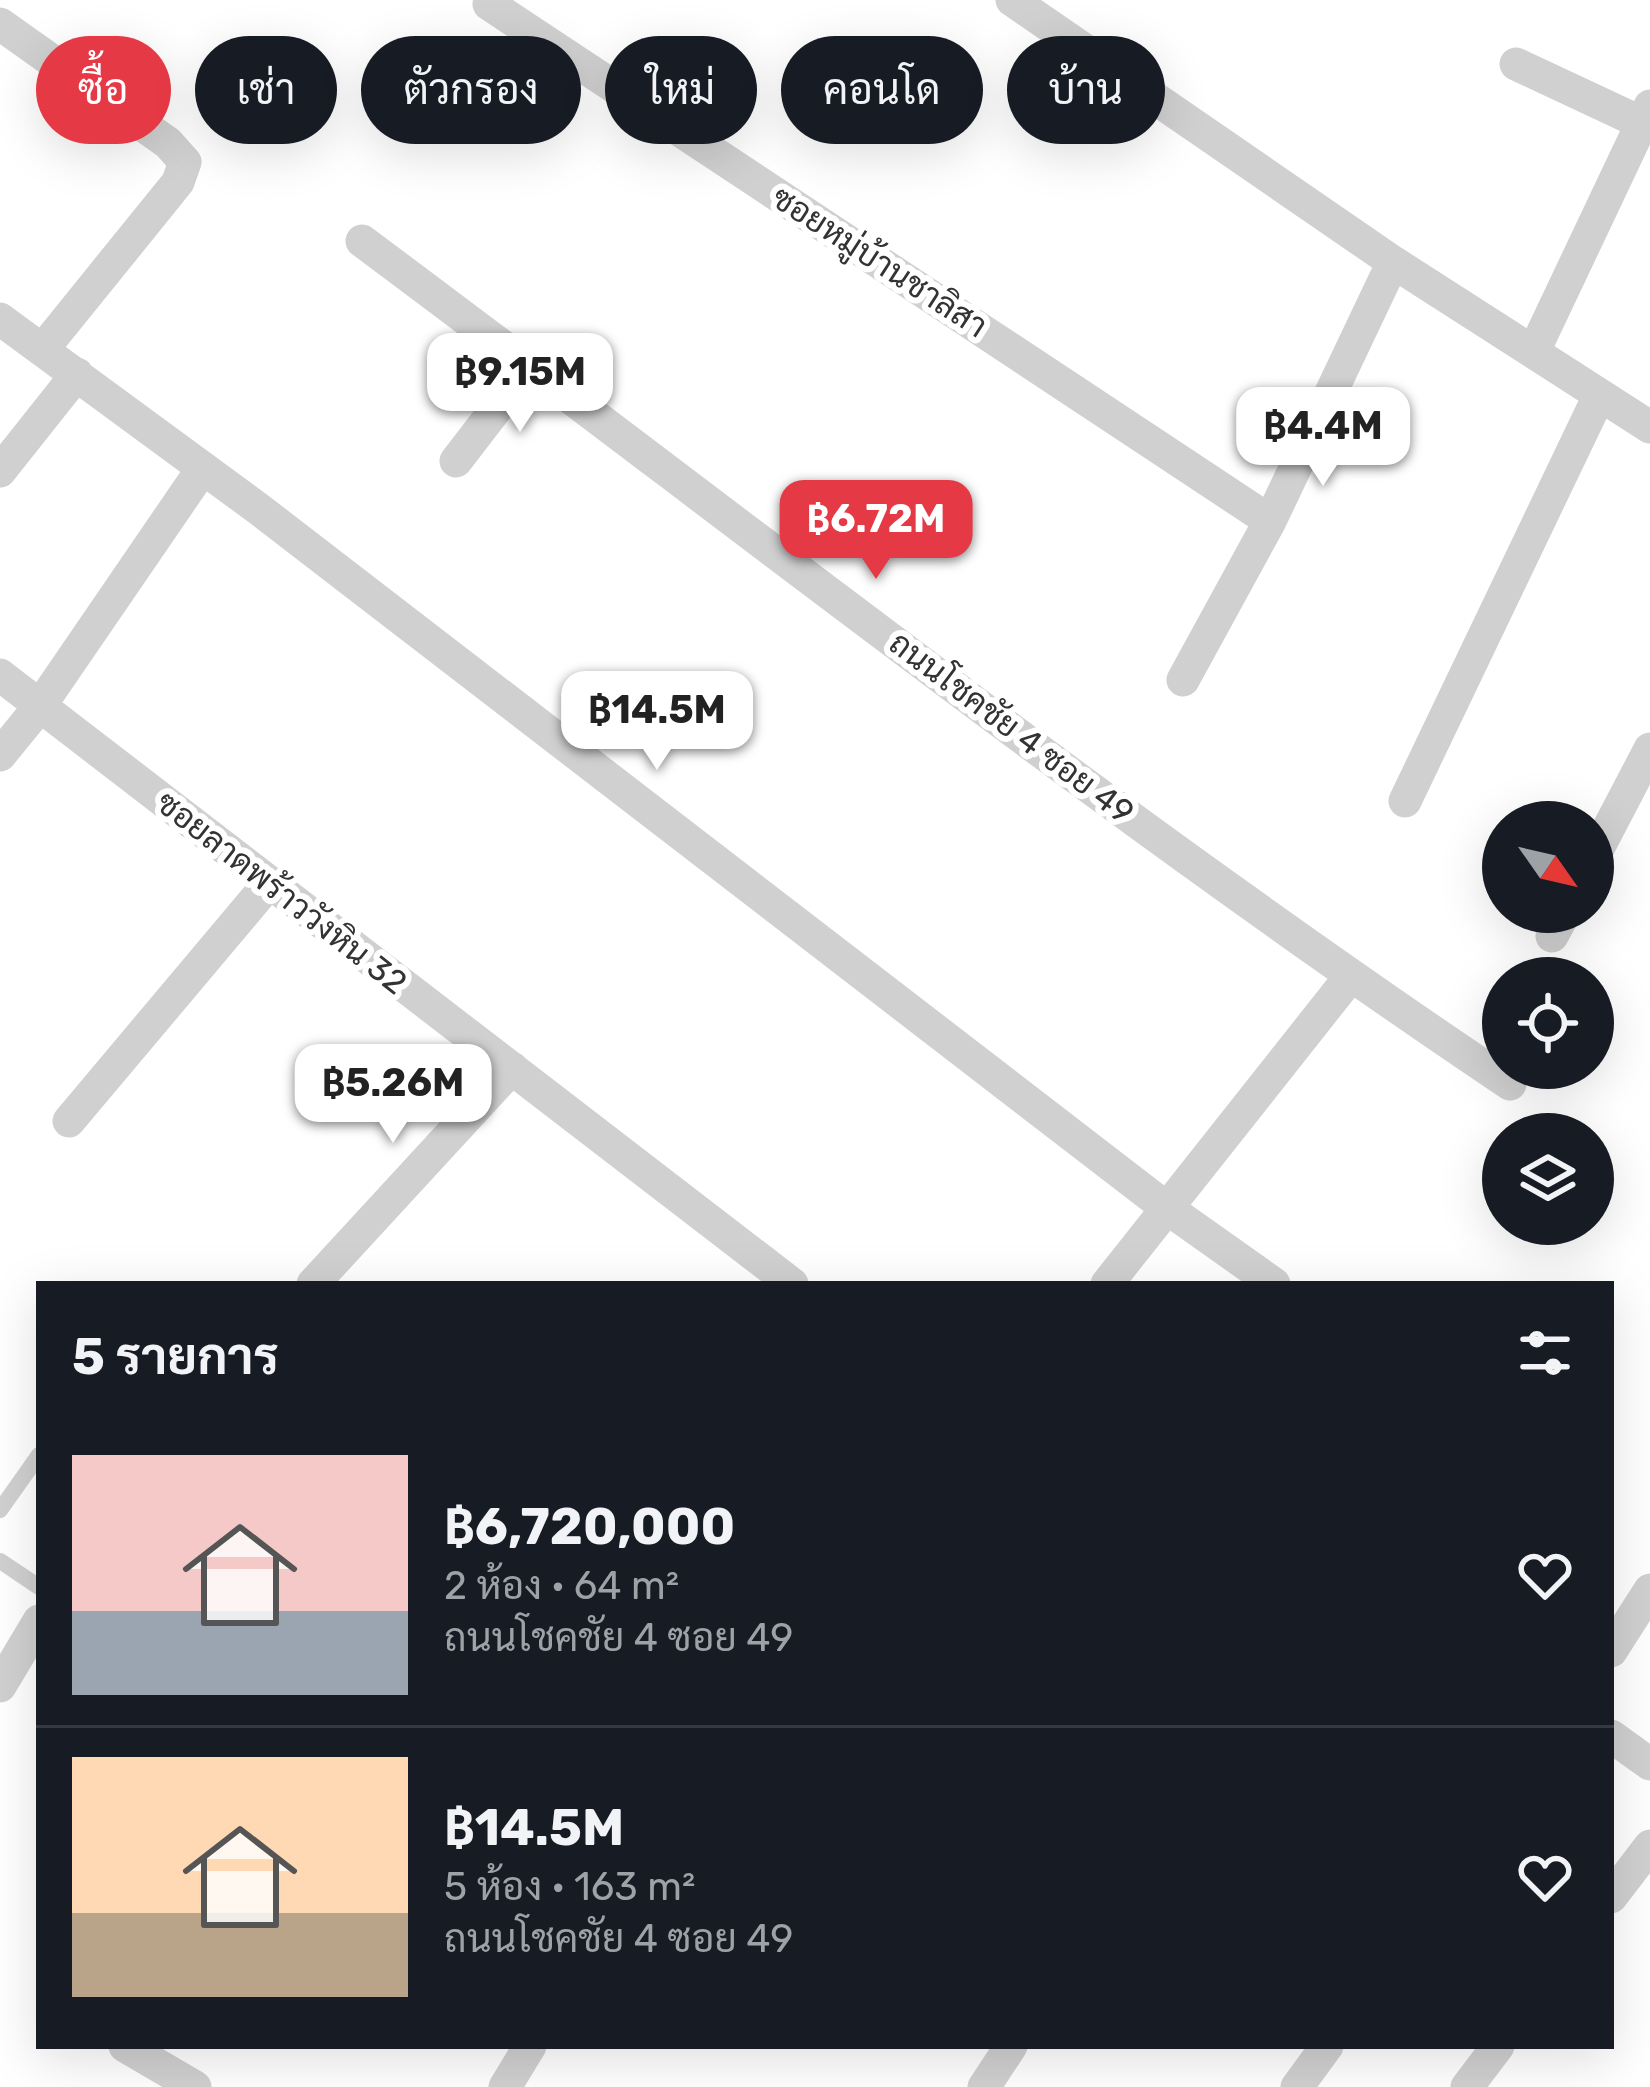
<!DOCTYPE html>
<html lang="th">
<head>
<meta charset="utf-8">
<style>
	:root { --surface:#171b24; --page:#242831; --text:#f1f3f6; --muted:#9ea1a6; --line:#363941; --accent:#e63946 }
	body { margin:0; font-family:Rubik,Sarabun,sans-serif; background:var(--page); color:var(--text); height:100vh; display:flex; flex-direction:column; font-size:45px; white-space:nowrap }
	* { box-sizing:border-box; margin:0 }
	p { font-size:39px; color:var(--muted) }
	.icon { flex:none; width:66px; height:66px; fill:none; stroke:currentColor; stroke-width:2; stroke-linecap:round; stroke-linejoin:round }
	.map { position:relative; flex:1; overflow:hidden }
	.panel { position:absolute; left:36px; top:1281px; width:1578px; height:768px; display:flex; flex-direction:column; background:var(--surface); border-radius:0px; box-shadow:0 12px 48px #0002 }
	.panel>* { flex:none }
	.hud { position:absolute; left:36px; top:36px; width:1578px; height:108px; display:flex; gap:24px }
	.needle { width:78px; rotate:124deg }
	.controls { position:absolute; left:1482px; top:801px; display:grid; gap:24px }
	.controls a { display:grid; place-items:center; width:132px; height:132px; border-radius:50%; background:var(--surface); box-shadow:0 12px 48px #0002; font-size:60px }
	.price { position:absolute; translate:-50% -102px; padding:0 27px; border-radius:24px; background:#fff; color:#222; font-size:39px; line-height:78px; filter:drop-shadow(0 3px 6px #0008) }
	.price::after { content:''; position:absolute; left:50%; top:72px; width:36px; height:27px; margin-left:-18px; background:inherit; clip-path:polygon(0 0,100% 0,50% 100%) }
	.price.active { background:var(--accent); color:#fff }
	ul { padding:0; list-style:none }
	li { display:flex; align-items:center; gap:36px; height:300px; padding:0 36px }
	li+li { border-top:3px solid var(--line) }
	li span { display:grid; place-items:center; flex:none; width:336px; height:240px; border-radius:0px; color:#555 }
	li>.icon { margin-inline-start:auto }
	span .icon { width:144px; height:144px; fill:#fffc; stroke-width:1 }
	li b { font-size:51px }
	h2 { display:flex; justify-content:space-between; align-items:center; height:144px; padding:0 36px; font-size:51px }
	.tag { padding:0 42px; border-radius:54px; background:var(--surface); box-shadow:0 12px 48px #0002; font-size:42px; line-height:108px }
	.tag.active { background:var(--accent); color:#fff }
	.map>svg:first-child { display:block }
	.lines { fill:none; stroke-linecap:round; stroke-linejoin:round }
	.service { stroke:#d0d0d0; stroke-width:16 }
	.minor { stroke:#d0d0d0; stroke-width:33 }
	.labels { text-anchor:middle; stroke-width:12; stroke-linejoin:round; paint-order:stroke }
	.street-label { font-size:33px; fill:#333; stroke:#fff }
</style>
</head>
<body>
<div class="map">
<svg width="1650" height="2087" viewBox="0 0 1650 2087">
	<rect width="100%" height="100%" fill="#fff"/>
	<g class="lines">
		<path class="service" d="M0 1510 39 1455
			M0 1561 39 1587"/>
		<path class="minor" d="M1012 0 1393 262 1650 427
			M489 4 1270 521
			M0 24 168 143 185 162 178 182 43 349
			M1516 64 1642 123
			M362 241C742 524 1116 820 1510 1084
			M0 319 260 510 1164 1206 1274 1284
			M1534 351 1650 106
			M456 461 529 366
			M0 471 77 374
			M0 675 792 1284
			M1183 680 1270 521 1393 262
			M0 755 40 706 203 468
			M1405 801 1599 396
			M1593 858 1650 749
			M1552 936 1565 912
			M69 1121 270 882
			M313 1284 512 1068
			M1107 1284 1350 977
			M1611 1651 1650 1590
			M0 1686 39 1621
			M1611 1736 1650 1764
			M1611 1897 1650 1846
			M125 2046 195 2087
			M505 2087 530 2046
			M984 2087 1011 2046
			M1297 2087 1327 2046
			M1467 2087 1498 2046"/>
	</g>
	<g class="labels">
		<g class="street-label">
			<text transform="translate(880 261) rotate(33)" y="12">ซอยหมู่บ้านชาลิสา</text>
			<text transform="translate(1012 727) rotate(37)" y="12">ถนนโชคชัย 4 ซอย 49</text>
			<text transform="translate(282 892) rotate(38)" y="12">ซอยลาดพร้าววังหิน 32</text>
		</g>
	</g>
</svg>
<div class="controls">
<a><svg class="needle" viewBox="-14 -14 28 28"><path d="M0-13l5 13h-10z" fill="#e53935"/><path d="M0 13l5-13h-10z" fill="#9ea1a6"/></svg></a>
<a><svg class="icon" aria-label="locate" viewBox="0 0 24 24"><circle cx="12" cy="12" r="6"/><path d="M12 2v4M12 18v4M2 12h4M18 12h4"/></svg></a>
<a><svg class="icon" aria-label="layers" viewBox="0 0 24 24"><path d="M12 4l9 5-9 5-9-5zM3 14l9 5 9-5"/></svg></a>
</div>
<b class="price" style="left:520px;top:435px">฿9.15M</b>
<b class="price" style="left:1323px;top:489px">฿4.4M</b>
<b class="price active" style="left:876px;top:582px">฿6.72M</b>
<b class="price" style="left:657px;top:773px">฿14.5M</b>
<b class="price" style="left:393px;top:1146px">฿5.26M</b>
<div class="hud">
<a class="tag active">ซื้อ</a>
<a class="tag">เช่า</a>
<a class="tag">ตัวกรอง</a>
<a class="tag">ใหม่</a>
<a class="tag">คอนโด</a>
<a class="tag">บ้าน</a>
</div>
<section class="panel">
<h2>5 รายการ<svg class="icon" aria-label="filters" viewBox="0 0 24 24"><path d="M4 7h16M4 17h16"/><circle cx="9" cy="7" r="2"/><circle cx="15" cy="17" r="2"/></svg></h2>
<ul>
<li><span style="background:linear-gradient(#f6c9c9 65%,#9aa5b1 0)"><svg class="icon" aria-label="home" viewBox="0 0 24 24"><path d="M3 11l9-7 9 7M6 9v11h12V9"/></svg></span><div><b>฿6,720,000</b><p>2 ห้อง · 64 m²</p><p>ถนนโชคชัย 4 ซอย 49</p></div><svg class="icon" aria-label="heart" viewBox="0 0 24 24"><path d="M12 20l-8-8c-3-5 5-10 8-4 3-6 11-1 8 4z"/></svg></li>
<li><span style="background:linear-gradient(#ffd9b3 65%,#b9a48a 0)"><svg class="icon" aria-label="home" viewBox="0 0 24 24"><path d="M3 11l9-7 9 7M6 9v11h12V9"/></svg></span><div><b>฿14.5M</b><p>5 ห้อง · 163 m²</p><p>ถนนโชคชัย 4 ซอย 49</p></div><svg class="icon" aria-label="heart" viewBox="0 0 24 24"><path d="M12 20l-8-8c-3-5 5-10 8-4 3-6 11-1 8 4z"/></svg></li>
</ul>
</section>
</div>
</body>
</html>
